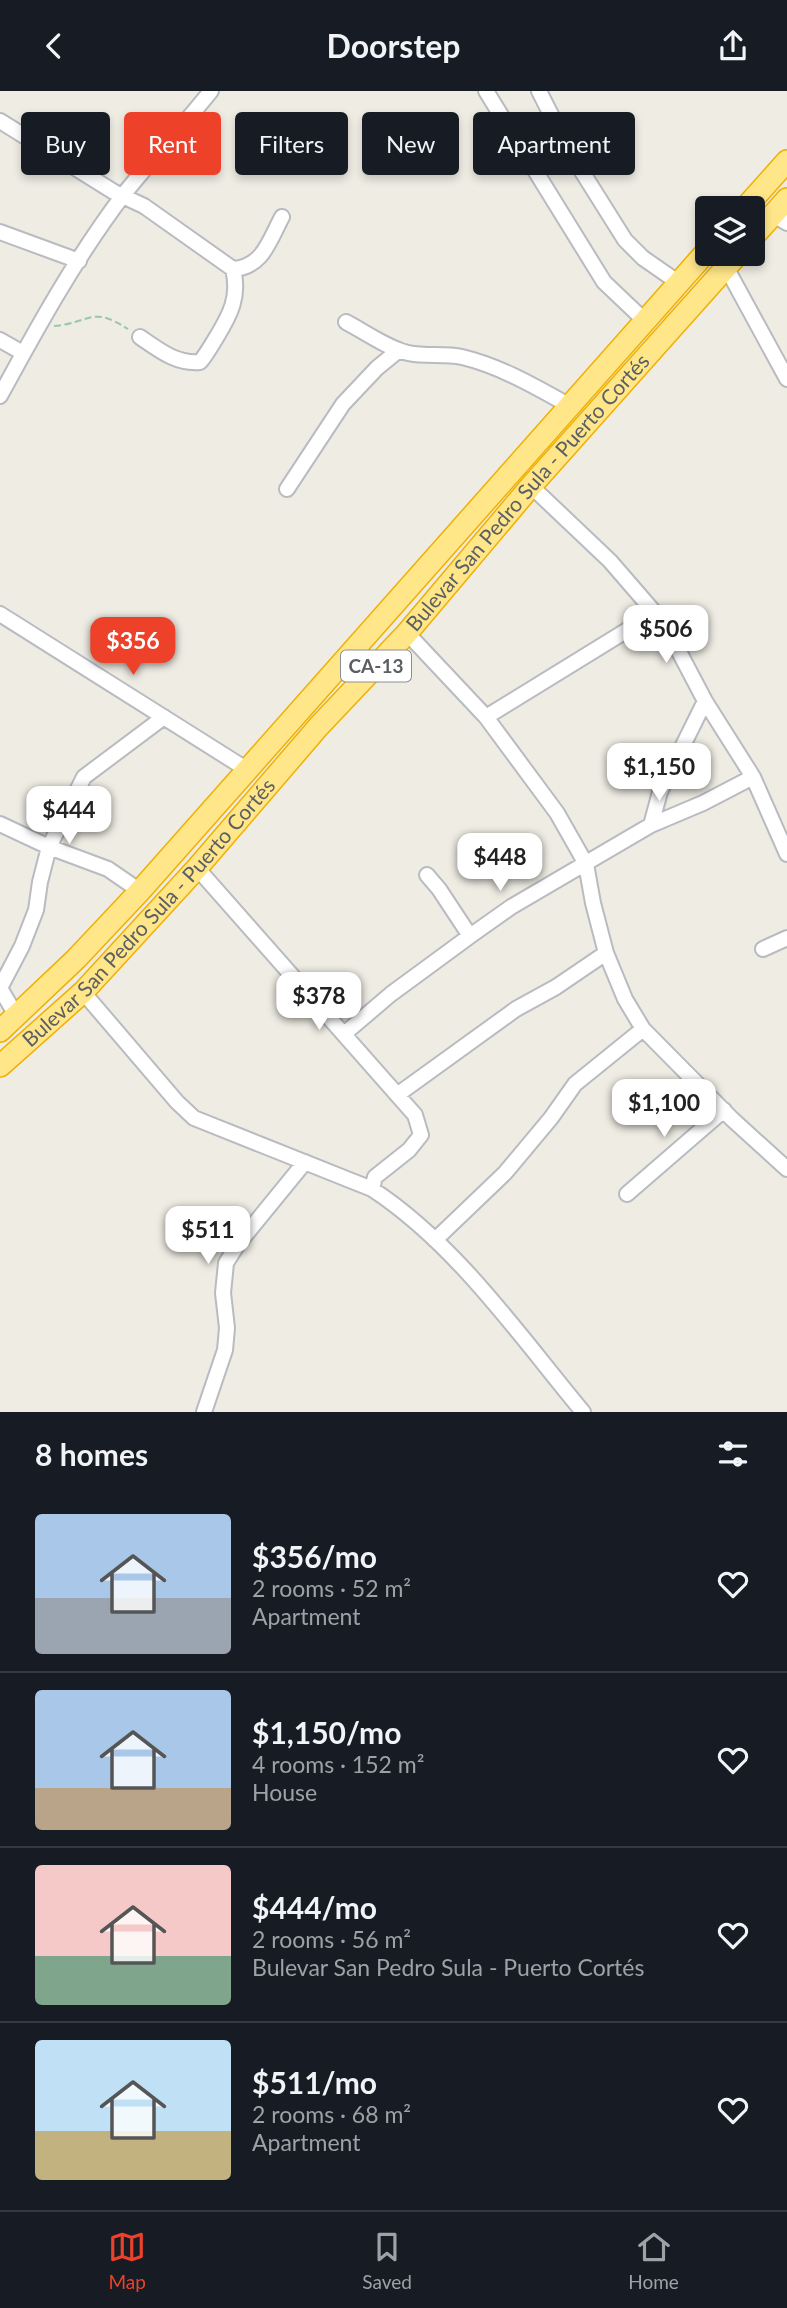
<!DOCTYPE html>
<html lang="en">
<head>
<meta charset="utf-8">
<style>
	:root { --surface:#171b24; --page:#20242c; --text:#f1f3f6; --muted:#9ea1a6; --line:#363941; --accent:#ed412a }
	body { margin:0; font-family:Lato,sans-serif; background:var(--page); color:var(--text); height:100vh; display:flex; flex-direction:column; font-size:26px; white-space:nowrap }
	* { box-sizing:border-box; margin:0 }
	p { font-size:23px; color:var(--muted) }
	.icon { flex:none; width:38px; height:38px; fill:none; stroke:currentColor; stroke-width:2; stroke-linecap:round; stroke-linejoin:round }
	.map { position:relative; height:1321px; overflow:hidden }
	.sheet { display:flex; flex-direction:column; background:var(--surface); flex:1 }
	.sheet>* { flex:none }
	.banner { position:absolute; left:21px; top:21px; width:746px; height:63px; display:flex; gap:14px }
	.tools { position:absolute; left:695px; top:105px; display:grid; gap:14px }
	.tools a { display:grid; place-items:center; width:70px; height:70px; border-radius:7px; background:var(--surface); box-shadow:0 4px 10px #0003; font-size:35px }
	.price { position:absolute; translate:-50% -60px; padding:0 16px; border-radius:14px; background:#fff; color:#222; font-size:23px; line-height:46px; filter:drop-shadow(0 2px 4px #0008) }
	.price::after { content:''; position:absolute; left:50%; top:42px; width:21px; height:16px; margin-left:-10px; background:inherit; clip-path:polygon(0 0,100% 0,50% 100%) }
	.price.on { background:var(--accent); color:#fff }
	ul { padding:0; list-style:none }
	li { display:flex; align-items:center; gap:21px; height:175px; padding:0 35px }
	li+li { border-top:2px solid var(--line) }
	li span { display:grid; place-items:center; flex:none; width:196px; height:140px; border-radius:7px; color:#555 }
	li>.icon { margin-inline-start:auto }
	span .icon { width:84px; height:84px; fill:#fffc; stroke-width:1 }
	li b { font-size:30px }
	h2 { display:flex; justify-content:space-between; align-items:center; height:84px; padding:0 35px; font-size:30px }
	.chip { padding:0 24px; border-radius:7px; background:var(--surface); box-shadow:0 4px 10px #0003; font-size:24px; line-height:63px }
	.chip.on { background:var(--accent); color:#fff }
	header { display:flex; justify-content:space-between; align-items:center; height:91px; padding:0 35px; background:var(--surface); font-size:32px; font-weight:700 }
	.tabs { display:flex; justify-content:space-around; align-items:center; height:98px; border-top:2px solid var(--line); background:var(--surface); font-size:19px; color:var(--muted) }
	.tabs a { display:grid; justify-items:center; gap:4px }
	.tabs .on { color:var(--accent) }
	.map>svg:first-child { display:block }
	.lines { fill:none; stroke-linecap:round; stroke-linejoin:round }
	.minor-casing { stroke:#b8bbc0; stroke-width:18 }
	.highway-casing { stroke:#f1b000; stroke-width:24 }
	.path { stroke:#97c8a7; stroke-width:2; stroke-dasharray:7 3.5; stroke-linecap:butt }
	.minor { stroke:#fff; stroke-width:14 }
	.highway { stroke:#ffe689; stroke-width:21 }
	.labels { text-anchor:middle; stroke-width:6; stroke-linejoin:round; paint-order:stroke }
	.shield { fill:#fff; stroke:#8c8f92; stroke-width:2 }
	.shield-label { font-size:19px; font-weight:bold; fill:#5b5f64 }
	.street-label { font-size:21px; fill:#5b5f64; stroke:#fff }
</style>
</head>
<body>
<header><svg class="icon" aria-label="back" viewBox="0 0 24 24"><path d="M15 5l-7 7 7 7"/></svg>Doorstep<svg class="icon" aria-label="share" viewBox="0 0 24 24"><path d="M12 15V3M7 8l5-5 5 5M5 13v7h14v-7"/></svg></header>
<div class="map">
<svg width="787" height="1321" viewBox="0 0 787 1321">
	<rect width="100%" height="100%" fill="#eeece3"/>
	<g class="lines">
		<defs>
			<path id="minor" d="M486 0 604 191 645 230
				M539 0 571 63 625 149 643 167 679 192
				M0 30 114 101 144 115 233 178C263 176 269 150 282 126
				M773 124 787 132
				M0 141 79 170
				M726 176 787 288
				M346 231C365 241 387 257 408 262 426 266 444 262 462 266 500 275 536 296 570 315
				M140 246C159 259 176 273 200 271 206 264 211 255 216 247 230 224 240 206 233 178
				M0 249 23 262
				M0 305C37 237 76 166 124 103 152 68 183 35 211 0
				M531 395 610 470 655 522 674 551 705 610 753 686 787 763
				M287 398 343 313 377 277 399 259
				M0 523 246 678
				M407 542 486 626 557 722 586 773 593 812 606 862 625 908 643 938 732 1028 787 1078
				M486 626 655 522
				M0 733 49 756 108 778 140 800
				M651 734 660 701 705 610
				M197 777 415 1024 421 1044 409 1059 375 1086 372 1098
				M427 784 439 798 470 845 511 816 651 734 703 712 753 686
				M763 858 787 847
				M0 897 22 855 36 819 40 791 49 756 84 686 164 626
				M0 897 17 926
				M83 901 177 1011 194 1027 372 1098C456 1153 519 1244 583 1321
				M344 943 391 903 470 845
				M397 1004 516 918 556 896 606 862
				M627 1103 724 1019
				M435 1149 505 1082 551 1027 575 993 643 938
				M204 1321 225 1259 227 1237 223 1202 226 1172 238 1153 305 1071"/>
			<g id="highway">
				<path d="M745 117 787 70"/>
				<path d="M752 147 787 108"/>
				<path d="M0 940 76 868 140 800 707 160"/>
				<path id="s1" d="M0 975 83 901 197 777 319 635 407 542 531 395 738 163"/>
			</g>
		</defs>
		<use href="#minor" class="minor-casing"/>
		<use href="#highway" class="highway-casing"/>
		<path class="path" d="M54 235C90 232 91 214 128 238"/>
		<use href="#minor" class="minor"/>
		<use href="#highway" class="highway"/>
	</g>
	<g class="labels">
		<rect class="shield" x="341" y="559.5" width="70" height="31" rx="5"/>
		<g class="shield-label">
			<text x="376" y="582">CA-13</text>
		</g>
		<g class="street-label">
			<text dy="7" stroke="none"><textPath href="#s1" startOffset="780">Bulevar San Pedro Sula - Puerto Cortés</textPath></text>
			<text dy="7" stroke="none"><textPath href="#s1" startOffset="214">Bulevar San Pedro Sula - Puerto Cortés</textPath></text>
		</g>
	</g>
</svg>
<div class="tools">
<a><svg class="icon" aria-label="layers" viewBox="0 0 24 24"><path d="M12 4l9 5-9 5-9-5zM3 14l9 5 9-5"/></svg></a>
</div>
<b class="price" style="left:666px;top:574px">$506</b>
<b class="price on" style="left:133px;top:586px">$356</b>
<b class="price" style="left:659px;top:712px">$1,150</b>
<b class="price" style="left:69px;top:755px">$444</b>
<b class="price" style="left:500px;top:802px">$448</b>
<b class="price" style="left:319px;top:941px">$378</b>
<b class="price" style="left:664px;top:1048px">$1,100</b>
<b class="price" style="left:208px;top:1175px">$511</b>
<div class="banner">
<a class="chip">Buy</a>
<a class="chip on">Rent</a>
<a class="chip">Filters</a>
<a class="chip">New</a>
<a class="chip">Apartment</a>
</div>
</div>
<section class="sheet">
<h2>8 homes<svg class="icon" aria-label="filters" viewBox="0 0 24 24"><path d="M4 7h16M4 17h16"/><circle cx="9" cy="7" r="2"/><circle cx="15" cy="17" r="2"/></svg></h2>
<ul>
<li><span style="background:linear-gradient(#a9c7e8 60%,#9aa5b1 0)"><svg class="icon" aria-label="home" viewBox="0 0 24 24"><path d="M3 11l9-7 9 7M6 9v11h12V9"/></svg></span><div><b>$356/mo</b><p>2 rooms · 52 m²</p><p>Apartment</p></div><svg class="icon" aria-label="heart" viewBox="0 0 24 24"><path d="M12 20l-8-8c-3-5 5-10 8-4 3-6 11-1 8 4z"/></svg></li>
<li><span style="background:linear-gradient(#a9c7e8 70%,#b9a48a 0)"><svg class="icon" aria-label="home" viewBox="0 0 24 24"><path d="M3 11l9-7 9 7M6 9v11h12V9"/></svg></span><div><b>$1,150/mo</b><p>4 rooms · 152 m²</p><p>House</p></div><svg class="icon" aria-label="heart" viewBox="0 0 24 24"><path d="M12 20l-8-8c-3-5 5-10 8-4 3-6 11-1 8 4z"/></svg></li>
<li><span style="background:linear-gradient(#f6c9c9 65%,#7fa58c 0)"><svg class="icon" aria-label="home" viewBox="0 0 24 24"><path d="M3 11l9-7 9 7M6 9v11h12V9"/></svg></span><div><b>$444/mo</b><p>2 rooms · 56 m²</p><p>Bulevar San Pedro Sula - Puerto Cortés</p></div><svg class="icon" aria-label="heart" viewBox="0 0 24 24"><path d="M12 20l-8-8c-3-5 5-10 8-4 3-6 11-1 8 4z"/></svg></li>
<li><span style="background:linear-gradient(#bfe0f5 65%,#c2b280 0)"><svg class="icon" aria-label="home" viewBox="0 0 24 24"><path d="M3 11l9-7 9 7M6 9v11h12V9"/></svg></span><div><b>$511/mo</b><p>2 rooms · 68 m²</p><p>Apartment</p></div><svg class="icon" aria-label="heart" viewBox="0 0 24 24"><path d="M12 20l-8-8c-3-5 5-10 8-4 3-6 11-1 8 4z"/></svg></li>
</ul>
</section>
<nav class="tabs">
<a class="on"><svg class="icon" aria-label="map" viewBox="0 0 24 24"><path d="M3 6l6-2 6 2 6-2v14l-6 2-6-2-6 2zM9 4v14M15 6v14"/></svg>Map</a>
<a><svg class="icon" aria-label="saved" viewBox="0 0 24 24"><path d="M7 4h10v16l-5-4-5 4z"/></svg>Saved</a>
<a><svg class="icon" aria-label="home" viewBox="0 0 24 24"><path d="M3 11l9-7 9 7M6 9v11h12V9"/></svg>Home</a>
</nav>
</body>
</html>
